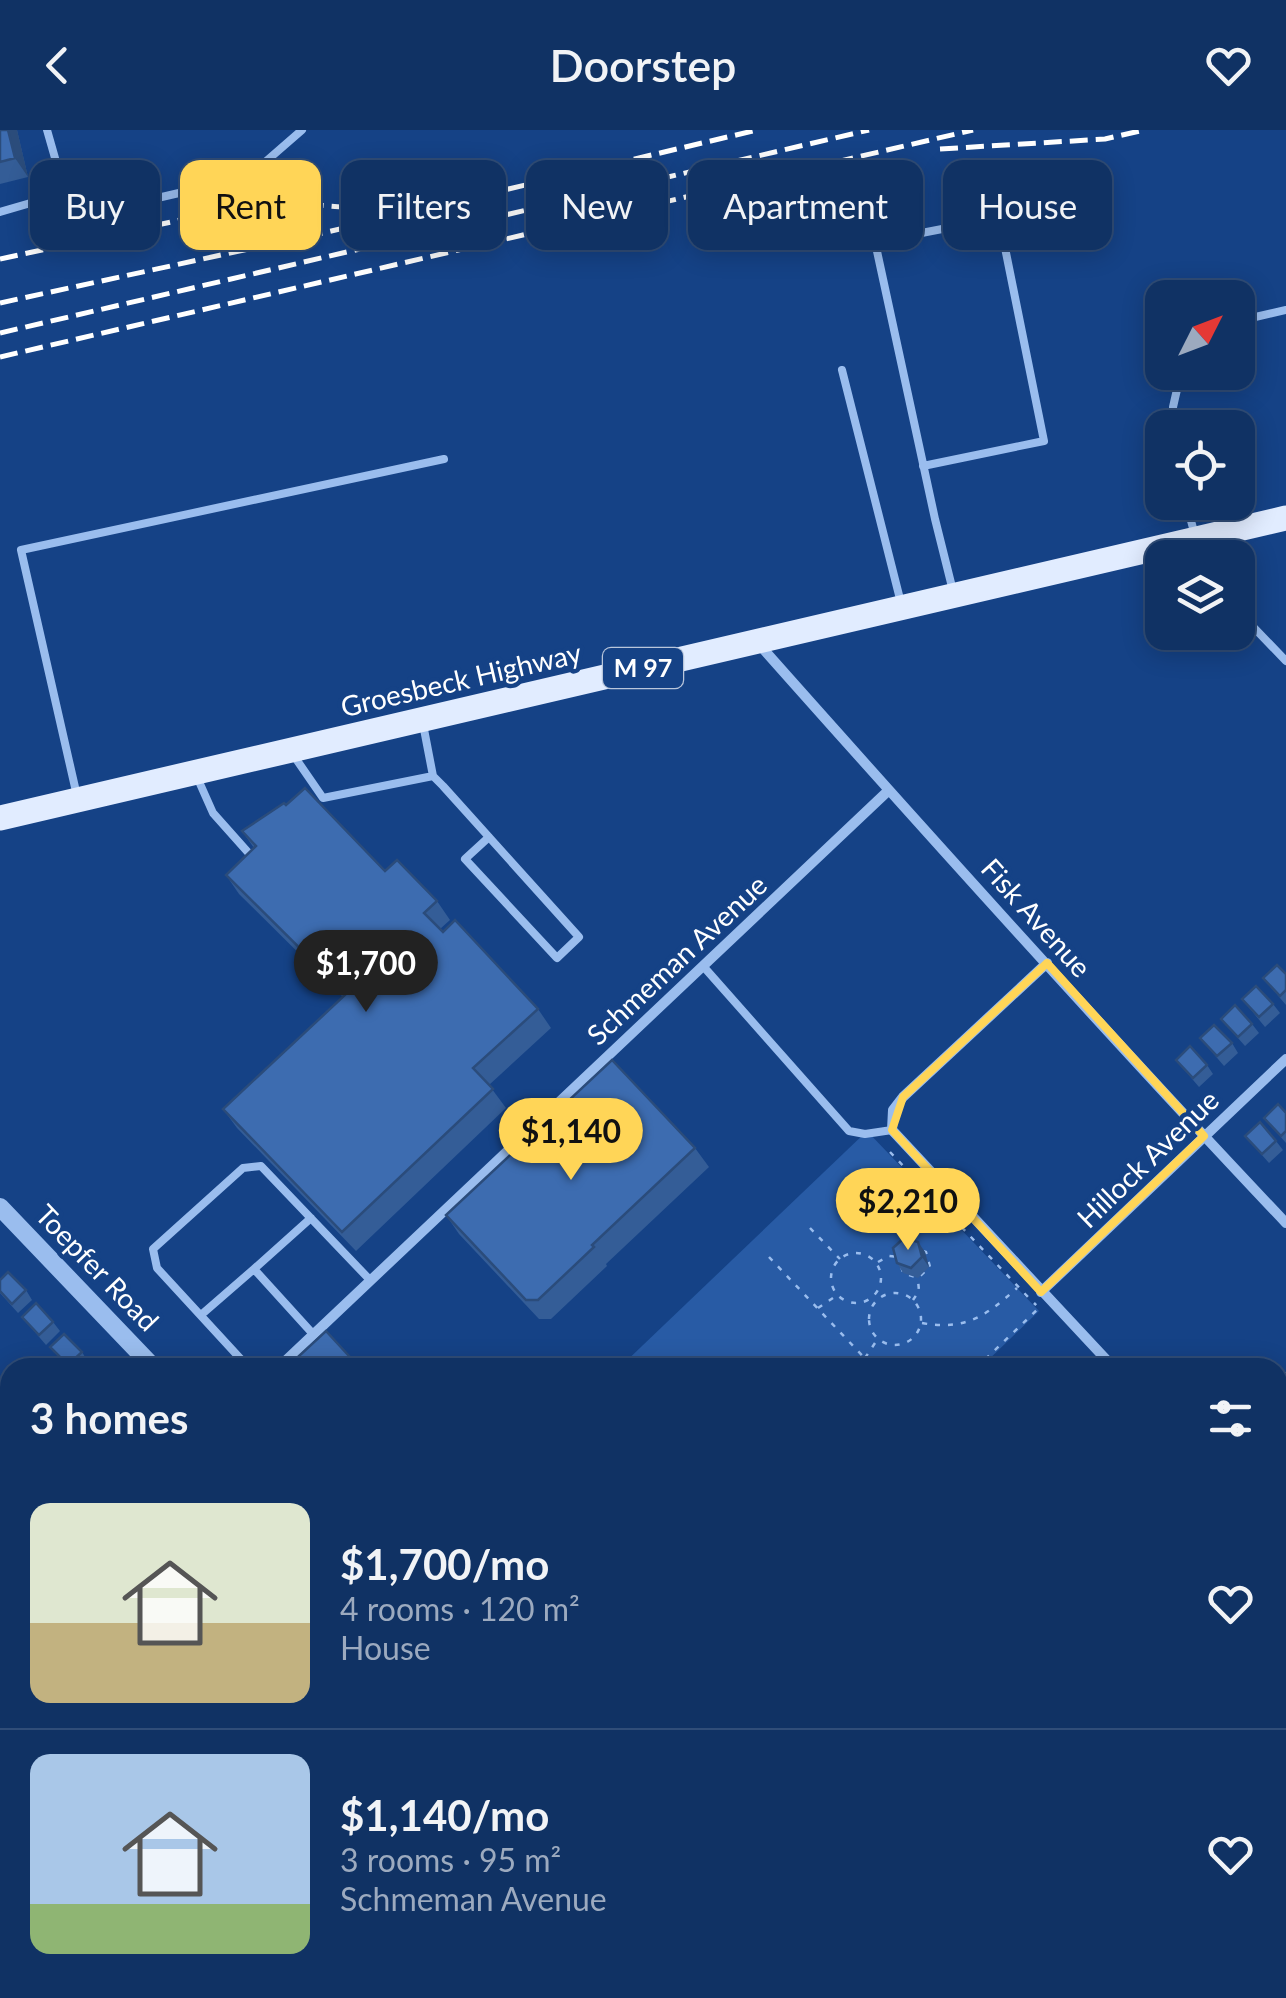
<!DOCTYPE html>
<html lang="en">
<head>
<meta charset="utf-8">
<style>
	:root { --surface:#103264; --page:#1e3e6d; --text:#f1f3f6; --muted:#9caabf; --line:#304d78; --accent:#ffd557 }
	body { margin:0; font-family:Lato,sans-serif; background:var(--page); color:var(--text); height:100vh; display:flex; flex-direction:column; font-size:38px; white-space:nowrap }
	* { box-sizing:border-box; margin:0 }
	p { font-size:32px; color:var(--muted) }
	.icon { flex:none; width:55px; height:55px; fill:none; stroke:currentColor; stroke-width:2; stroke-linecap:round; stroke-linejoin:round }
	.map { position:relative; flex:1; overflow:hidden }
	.sheet { position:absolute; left:0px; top:1228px; width:1288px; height:642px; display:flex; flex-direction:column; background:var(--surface); border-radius:30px 30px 0 0; box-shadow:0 5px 25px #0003,0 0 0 2px var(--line) }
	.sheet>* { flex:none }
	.banner { position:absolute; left:30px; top:30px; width:1228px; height:90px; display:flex; gap:20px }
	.needle { width:65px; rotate:48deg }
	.controls { position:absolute; left:1145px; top:150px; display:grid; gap:20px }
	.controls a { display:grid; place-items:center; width:110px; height:110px; border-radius:20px; background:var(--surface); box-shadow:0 5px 25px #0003,0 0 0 2px var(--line); font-size:50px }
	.price { position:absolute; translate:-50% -85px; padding:0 22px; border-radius:35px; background:var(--accent); color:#111; font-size:32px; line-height:65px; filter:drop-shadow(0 2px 5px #0008) }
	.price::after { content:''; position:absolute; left:50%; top:60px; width:30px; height:22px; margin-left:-15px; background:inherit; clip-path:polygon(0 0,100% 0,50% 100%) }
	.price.on { background:#222; color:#fff }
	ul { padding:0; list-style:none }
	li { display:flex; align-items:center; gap:30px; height:250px; padding:0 30px }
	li+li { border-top:2px solid var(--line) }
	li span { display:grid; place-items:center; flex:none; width:280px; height:200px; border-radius:20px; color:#555 }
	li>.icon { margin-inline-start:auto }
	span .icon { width:120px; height:120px; fill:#fffc; stroke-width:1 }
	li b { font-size:42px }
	h2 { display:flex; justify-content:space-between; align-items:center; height:120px; padding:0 30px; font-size:42px }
	.pill { padding:0 35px; border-radius:20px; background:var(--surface); box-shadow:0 5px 25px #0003,0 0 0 2px var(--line); font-size:35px; line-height:90px }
	.pill.on { background:var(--accent); color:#111 }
	header { display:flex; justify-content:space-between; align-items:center; height:130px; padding:0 30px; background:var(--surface); font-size:45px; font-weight:600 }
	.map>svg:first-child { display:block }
	.green { fill:#285ba5 }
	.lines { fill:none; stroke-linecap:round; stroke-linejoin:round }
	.path { stroke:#9abdee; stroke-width:2.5; stroke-dasharray:5 8; stroke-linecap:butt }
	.service { stroke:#9abdee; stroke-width:8 }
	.minor { stroke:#9abdee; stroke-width:10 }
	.tertiary { stroke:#9abdee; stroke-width:18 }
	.primary { stroke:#e1ecff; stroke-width:25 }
	.rail { stroke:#fff; stroke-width:5; stroke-dasharray:18 8; stroke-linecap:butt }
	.wall { fill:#345d97 }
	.shaded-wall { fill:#2b4c7b }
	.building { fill:#3d6cb0; stroke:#2b4c7b; stroke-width:2.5 }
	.marked { fill:none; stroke:#ffd557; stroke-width:8; stroke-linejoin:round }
	.labels { text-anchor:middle; stroke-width:9; stroke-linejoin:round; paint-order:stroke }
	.shield { fill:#154286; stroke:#b9c6db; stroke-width:2.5 }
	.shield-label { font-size:25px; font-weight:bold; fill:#fff }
	.street-label { font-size:28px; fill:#fff; stroke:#154286 }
</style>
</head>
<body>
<header><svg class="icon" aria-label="back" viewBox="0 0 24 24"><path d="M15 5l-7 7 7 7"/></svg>Doorstep<svg class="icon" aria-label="heart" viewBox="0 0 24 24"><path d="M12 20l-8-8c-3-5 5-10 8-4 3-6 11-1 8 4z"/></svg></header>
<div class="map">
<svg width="1286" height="1868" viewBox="0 0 1286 1868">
	<rect width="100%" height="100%" fill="#154286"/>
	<path class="green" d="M867 1001 1039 1181 981 1237 619 1238Z"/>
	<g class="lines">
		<path class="path" d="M890 1022 1028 1167
			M810 1098 840 1129
			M904 1108C899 1086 913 1076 929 1062
			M911 1117 926 1122 930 1137 918 1148 903 1143 899 1128Z
			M831 1148a25 25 0 1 1 50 0a25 25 0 1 1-50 0Z
			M769 1127 874 1238
			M878 1132 889 1126 898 1127
			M869 1189a26 26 0 1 1 52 0a26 26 0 1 1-52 0Z
			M913 1170 919 1161 918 1150
			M818 1178 836 1166
			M922 1193C965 1201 986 1186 1017 1158
			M865 1228 877 1210
			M976 1238 1039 1178 1034 1173"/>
		<path class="service" d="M65 63 110 79 248 47 302 0
			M0 82 65 63 47 0
			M1238 191 1286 180
			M842 240 901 473
			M1174 298 1173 277 1181 242
			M923 336 1044 311 999 88 875 112 935 389 953 461
			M1186 372 1201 428
			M1238 481 1286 531
			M294 626 323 668 433 646 423 594
			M433 646 443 656 579 807 557 828 465 729 489 707
			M197 647 213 683 254 729
			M77 666 21 420 444 329
			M703 836 849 1001 865 1004 892 1000
			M311 1088 254 1139 313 1204
			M201 1185 254 1139
			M249 1238 157 1138 153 1119 243 1038 261 1036 370 1150"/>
		<path class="minor" d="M757 512C931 708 1106 903 1286 1093
			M1047 833 903 967 893 980 892 1000 1114 1238
			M1041 1162 1286 929
			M278 1238 889 660
			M1278 1255 1286 1247
			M0 1406 10 1417
			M1278 1409 1286 1418
			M1278 1571 1286 1563
			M0 1709 10 1699
			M1278 1743 1286 1752
			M0 1747 10 1758
			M107 1860 115 1868
			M429 1860 437 1868
			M1061 1860 1069 1868
			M961 1868 970 1860"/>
		<path class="tertiary" d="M0 1077 154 1238
			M745 1860 753 1868"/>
		<path class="primary" d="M0 688 1286 388"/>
		<path class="rail" d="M940 19 1105 9 1144 0
			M0 129 268 71 391 81
			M0 173 327 102 757 0
			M0 203 869 0
			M0 227 973 0"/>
	</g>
	<path class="wall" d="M0 0H17L28 47 0 54Z
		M242 701 385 741 437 771 450 790 440 799 538 879 551 898 489 955 506 978 356 1121 237 998 223 979 343 867 239 764 226 745 254 718Z
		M1286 844V875L1263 848Z
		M1242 869 1273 874 1280 883 1265 897Z
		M1221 889 1252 894 1259 903 1245 916Z
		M1200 908 1232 913 1238 923 1224 936Z
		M1176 930 1207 935 1213 944 1199 957Z
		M1286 983V1013L1264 988Z
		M1245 1006 1276 1011 1283 1020 1269 1033Z
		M695 1018 709 1037 606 1134 607 1136 551 1189H539L459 1104 446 1085Z
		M918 1112 925 1122 929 1137 918 1148 903 1143 897 1133Z
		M0 1150 26 1160 32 1170 18 1183 0 1163Z
		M22 1187 53 1192 60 1201 46 1215Z
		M50 1217 82 1222 88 1232 82 1238H68Z
		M0 1321 10 1330V1358H8L0 1350Z
		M1286 1658V1699L1285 1700 1278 1691V1666Z
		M1278 1799 1286 1808V1839L1278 1830Z
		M158 1860H184L192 1868H165Z
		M361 1860H388L380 1868H369Z
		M1115 1860H1143L1149 1868H1122Z"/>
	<path class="shaded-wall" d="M8 0H17L28 47 15 28Z
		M918 1112 925 1122 929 1137 922 1127Z"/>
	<path class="building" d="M0 0H8L15 28 0 32Z
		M305 658 385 741 397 730 437 771 424 783 443 802 455 790 538 879 473 938 493 959 342 1102 223 979 346 864 226 745 256 716 242 701 284 673 286 675Z
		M1277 835 1286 844V860L1280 866 1263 848Z
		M1256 856 1273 874 1259 887 1242 869Z
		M1235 875 1252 894 1238 907 1221 889Z
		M1214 895 1232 913 1217 926 1200 908Z
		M1190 916 1207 935 1193 948 1176 930Z
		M612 930 695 1018 592 1115 594 1117 538 1170H526L446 1085Z
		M1278 974 1286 983V1001L1281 1006 1264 988Z
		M1260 992 1276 1011 1262 1024 1245 1006Z
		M904 1108 918 1112 922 1127 911 1138 897 1133 893 1118Z
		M8 1142 26 1160 12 1174 0 1161V1150Z
		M36 1173 53 1192 39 1205 22 1187Z
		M326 1201 360 1238H286Z
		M64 1204 82 1222 68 1235 50 1217Z
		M1 1320 10 1330V1341L2 1349 0 1347Z
		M1286 1658V1683L1279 1690 1278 1666Z
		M1278 1799 1286 1808V1824L1280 1830 1278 1827Z
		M51 1860H62L69 1868H45L44 1867Z
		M174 1860H184L192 1868H167L166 1867Z
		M1117 1860H1144L1136 1868H1124Z"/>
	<path class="marked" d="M1047 833 1204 1006 1041 1162 892 1000 903 967Z"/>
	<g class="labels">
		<rect class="shield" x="603" y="518" width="80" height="40" rx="8"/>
		<g class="shield-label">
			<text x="643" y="547">M 97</text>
		</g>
		<g class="street-label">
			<text transform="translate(461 550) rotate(-13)" y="10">Groesbeck Highway</text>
			<text transform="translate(1036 788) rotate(48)" y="10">Fisk Avenue</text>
			<text transform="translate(677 830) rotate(-43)" y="10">Schmeman Avenue</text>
			<text transform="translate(1148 1029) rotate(-44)" y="10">Hillock Avenue</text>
			<text transform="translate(97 1138) rotate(46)" y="10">Toepfer Road</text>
		</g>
	</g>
</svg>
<div class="controls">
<a><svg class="needle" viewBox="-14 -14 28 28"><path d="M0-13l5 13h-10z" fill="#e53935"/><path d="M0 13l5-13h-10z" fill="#9caabf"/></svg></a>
<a><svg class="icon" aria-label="locate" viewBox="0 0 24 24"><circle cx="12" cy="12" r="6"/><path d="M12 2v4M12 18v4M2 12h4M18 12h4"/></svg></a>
<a><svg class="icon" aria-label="layers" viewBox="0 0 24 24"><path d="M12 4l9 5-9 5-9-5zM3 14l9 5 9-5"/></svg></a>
</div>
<b class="price on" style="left:366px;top:885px">$1,700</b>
<b class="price" style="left:571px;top:1053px">$1,140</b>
<b class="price" style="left:908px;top:1123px">$2,210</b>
<div class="banner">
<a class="pill">Buy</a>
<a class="pill on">Rent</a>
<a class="pill">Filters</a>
<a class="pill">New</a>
<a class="pill">Apartment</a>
<a class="pill">House</a>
</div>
<section class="sheet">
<h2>3 homes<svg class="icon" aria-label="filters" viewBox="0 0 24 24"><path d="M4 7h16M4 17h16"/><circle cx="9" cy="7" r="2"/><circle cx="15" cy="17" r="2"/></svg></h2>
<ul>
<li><span style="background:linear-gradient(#dfe7d0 60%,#c2b280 0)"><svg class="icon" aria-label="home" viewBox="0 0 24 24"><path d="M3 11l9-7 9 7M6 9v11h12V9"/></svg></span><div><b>$1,700/mo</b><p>4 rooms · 120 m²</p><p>House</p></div><svg class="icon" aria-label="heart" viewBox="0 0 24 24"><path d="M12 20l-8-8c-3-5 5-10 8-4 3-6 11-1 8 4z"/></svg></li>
<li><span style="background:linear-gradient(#a9c7e8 75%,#8fb573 0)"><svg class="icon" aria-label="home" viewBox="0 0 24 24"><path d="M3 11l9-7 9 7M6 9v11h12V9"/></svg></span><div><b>$1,140/mo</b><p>3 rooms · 95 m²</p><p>Schmeman Avenue</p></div><svg class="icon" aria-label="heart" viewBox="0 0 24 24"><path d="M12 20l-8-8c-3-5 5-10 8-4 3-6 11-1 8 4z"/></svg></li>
</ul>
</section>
</div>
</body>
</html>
